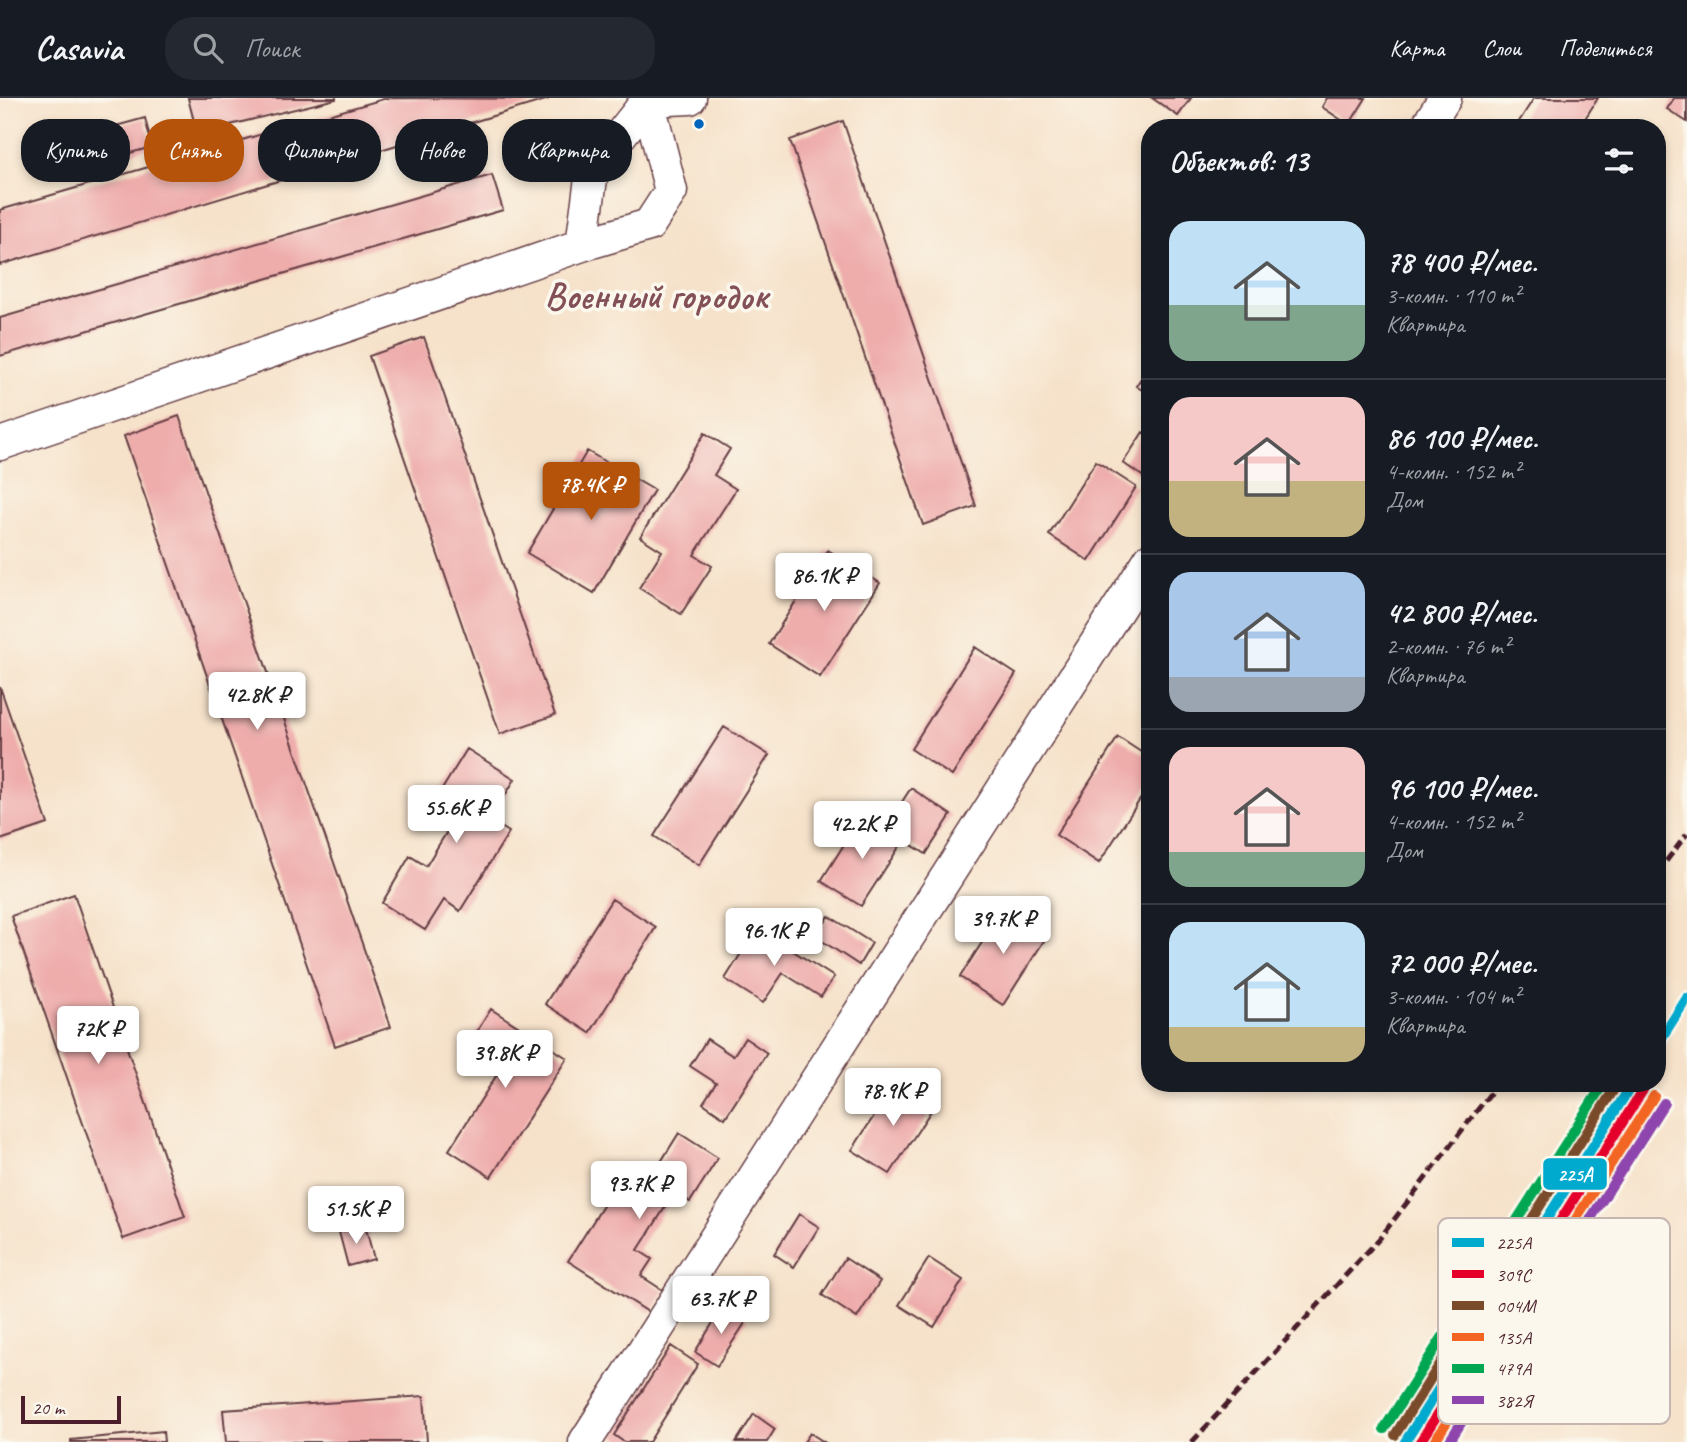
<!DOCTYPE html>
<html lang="ru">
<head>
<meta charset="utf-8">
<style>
	:root { --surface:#171b24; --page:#242831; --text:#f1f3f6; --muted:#9ea1a6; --line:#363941; --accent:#b45309 }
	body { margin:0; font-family:Caveat,sans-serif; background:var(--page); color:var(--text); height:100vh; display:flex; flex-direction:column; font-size:26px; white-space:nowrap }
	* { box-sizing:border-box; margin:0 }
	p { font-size:23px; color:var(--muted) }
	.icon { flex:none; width:38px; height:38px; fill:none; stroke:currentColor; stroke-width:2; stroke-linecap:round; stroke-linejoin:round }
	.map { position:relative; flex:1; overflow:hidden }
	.drawer { position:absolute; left:1141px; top:21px; width:525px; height:973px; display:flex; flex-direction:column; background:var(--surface); border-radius:28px; box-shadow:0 4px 10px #0003 }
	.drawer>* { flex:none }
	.banner { position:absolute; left:21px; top:21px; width:665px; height:63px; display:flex; gap:14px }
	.scale { position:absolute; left:21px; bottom:18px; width:100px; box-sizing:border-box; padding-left:7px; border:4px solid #4a1f2b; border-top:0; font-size:19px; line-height:24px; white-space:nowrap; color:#4a1f2b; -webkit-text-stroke:5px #fbf7ec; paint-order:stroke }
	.price { position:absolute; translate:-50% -60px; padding:0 16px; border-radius:7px; background:#fff; color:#222; font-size:23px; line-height:46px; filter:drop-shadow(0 2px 4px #0008) }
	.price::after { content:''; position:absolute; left:50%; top:42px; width:21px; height:16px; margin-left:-10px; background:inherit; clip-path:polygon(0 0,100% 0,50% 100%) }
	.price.selected { background:var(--accent); color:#fff }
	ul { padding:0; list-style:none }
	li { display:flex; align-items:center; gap:21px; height:175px; padding:0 28px }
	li+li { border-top:2px solid var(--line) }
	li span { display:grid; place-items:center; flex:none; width:196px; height:140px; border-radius:21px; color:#555 }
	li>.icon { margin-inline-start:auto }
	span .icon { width:84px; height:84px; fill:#fffc; stroke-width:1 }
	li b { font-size:30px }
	h2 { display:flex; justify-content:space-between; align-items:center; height:84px; padding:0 28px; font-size:30px }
	.chip { padding:0 24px; border-radius:28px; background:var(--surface); box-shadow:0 4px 10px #0003; font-size:24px; line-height:63px }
	.chip.selected { background:var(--accent); color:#fff }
	header { display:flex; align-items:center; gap:42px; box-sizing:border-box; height:98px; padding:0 35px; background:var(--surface); border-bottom:2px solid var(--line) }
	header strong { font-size:33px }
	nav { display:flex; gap:38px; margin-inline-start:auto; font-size:24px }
	.search { width:490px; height:63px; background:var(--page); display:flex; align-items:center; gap:18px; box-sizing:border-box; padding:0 24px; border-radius:28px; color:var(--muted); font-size:26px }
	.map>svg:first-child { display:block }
	.building { fill:#eeacab }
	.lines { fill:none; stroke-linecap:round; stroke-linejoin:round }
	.minor-casing { stroke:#643c43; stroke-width:35 }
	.minor { stroke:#fff; stroke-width:32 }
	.rail { stroke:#4a1f2b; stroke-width:5; stroke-dasharray:10 5; stroke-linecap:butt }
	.rail-1-casing { stroke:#fbf7ec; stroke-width:16 }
	.rail-2-casing { stroke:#fbf7ec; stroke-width:16 }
	.rail-3-casing { stroke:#fbf7ec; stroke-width:16 }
	.rail-4-casing { stroke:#fbf7ec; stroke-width:16 }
	.rail-5-casing { stroke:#fbf7ec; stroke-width:16 }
	.rail-6-casing { stroke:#fbf7ec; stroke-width:16 }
	.rail-1 { stroke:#00a9ce; stroke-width:10 }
	.rail-2 { stroke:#e4002b; stroke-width:10 }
	.rail-3 { stroke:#7a4b2a; stroke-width:10 }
	.rail-4 { stroke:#f26522; stroke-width:10 }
	.rail-5 { stroke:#00a651; stroke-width:10 }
	.rail-6 { stroke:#8e44ad; stroke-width:10 }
	.bus-dot { fill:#0065bd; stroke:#fbf7ec; stroke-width:2.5 }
	.labels { text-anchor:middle; stroke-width:7; stroke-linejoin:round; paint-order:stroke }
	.district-label { font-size:37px; font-weight:bold; fill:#835058; stroke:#fbf7ec }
	.key { fill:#fbf7ec; stroke:#c6b6b2; stroke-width:2 }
	.key-label { font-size:19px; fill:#4a1f2b }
	.line-badge { stroke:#fbf7ec; stroke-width:2.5 }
	.badge-label { font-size:19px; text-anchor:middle; font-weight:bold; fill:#fff }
</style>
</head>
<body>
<header>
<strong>Casavia</strong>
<div class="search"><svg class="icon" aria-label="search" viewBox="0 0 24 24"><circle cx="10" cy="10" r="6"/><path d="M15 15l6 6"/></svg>Поиск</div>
<nav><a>Карта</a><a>Слои</a><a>Поделиться</a></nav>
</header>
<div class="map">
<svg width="1687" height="1344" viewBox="0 0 1687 1344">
	<rect width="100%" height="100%" fill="#fbf7ec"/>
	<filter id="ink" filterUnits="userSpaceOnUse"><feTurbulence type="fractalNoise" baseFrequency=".0143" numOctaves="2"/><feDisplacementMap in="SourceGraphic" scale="14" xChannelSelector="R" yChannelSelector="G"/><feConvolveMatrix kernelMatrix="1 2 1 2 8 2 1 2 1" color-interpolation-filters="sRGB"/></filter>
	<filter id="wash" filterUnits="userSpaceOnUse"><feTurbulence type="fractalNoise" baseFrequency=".00686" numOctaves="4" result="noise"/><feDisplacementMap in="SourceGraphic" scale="28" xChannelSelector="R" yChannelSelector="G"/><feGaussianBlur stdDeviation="1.57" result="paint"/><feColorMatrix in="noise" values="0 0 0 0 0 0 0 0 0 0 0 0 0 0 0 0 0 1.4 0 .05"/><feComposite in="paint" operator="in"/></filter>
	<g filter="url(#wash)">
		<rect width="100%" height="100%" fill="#f6e2ca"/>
		<g id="blocks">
			<path class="building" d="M188 0H336V1L197 35Z
				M387 0 549 1 0 167V112Z
				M1152 0H1191L1178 18Z
				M1327 0H1366L1349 27 1322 9Z
				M1534 0H1598L1579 30H1515Z
				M1674 0H1687V24L1667 11Z
				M145 20 152 49 101 63 94 34Z
				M843 23 976 408 923 427 790 42Z
				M492 77 503 112 0 258V220Z
				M424 239 555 617 500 636 369 258Z
				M1150 267V297L1136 288Z
				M179 318 391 929 335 948 124 338Z
				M1143 334 1150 338V369L1144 379 1123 365Z
				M705 335 730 351 714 377 736 391 694 457 712 468 681 516 639 490 662 453 640 439Z
				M587 353 654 392 594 495 527 455Z
				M1096 363 1136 389 1089 463 1049 437Z
				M828 452 880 485 820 579 769 546Z
				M975 549 1016 576 952 678 911 651Z
				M0 589 48 726 0 742Z
				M724 629 769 657 699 767 654 738Z
				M1118 639 1150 660V686L1099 765 1056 737Z
				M467 651 515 681 490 722 509 734 460 813 444 802 425 832 382 805 410 758 426 768 463 707 441 693Z
				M911 690 951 717 926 756 885 730Z
				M862 718 903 743 861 808 821 783Z
				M74 796 185 1119 123 1141 11 818Z
				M612 801 656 829 590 935 545 906Z
				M1004 810 1047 838 1003 907 960 879Z
				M829 818 872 845 859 867 816 839Z
				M757 830 834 879 821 899 783 875 763 905 725 881Z
				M491 911 567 960 491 1079 449 1052 498 975 464 954Z
				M745 940 767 955 725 1020 703 1005 716 985 690 968 707 941 733 958Z
				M896 984 934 1008 890 1076 852 1052Z
				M679 1035 718 1060 690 1104 675 1094 638 1152 652 1161 641 1178 664 1193 650 1215 568 1163 631 1064 652 1078Z
				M799 1116 819 1129 794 1169 774 1156Z
				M365 1127 374 1161 348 1168 339 1134Z
				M845 1160 880 1183 857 1220 822 1197Z
				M929 1160 963 1182 934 1229 899 1207Z
				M724 1207 747 1222 717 1268 695 1254Z
				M671 1248 698 1266 649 1344H624L614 1337Z
				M424 1298 427 1344H226L223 1312Z
				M754 1316 775 1331 767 1344H736Z
				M163 1333 164 1344H71V1342Z
				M810 1335 824 1344H804Z"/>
		</g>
	</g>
	<g filter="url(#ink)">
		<use href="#blocks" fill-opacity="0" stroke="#643c43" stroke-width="2"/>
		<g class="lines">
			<defs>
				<path id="minor" d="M648 0V2L671 93 649 127 582 147 592 73 648 2 690 0
					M1426 30 1445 0
					M0 346 582 147
					M585 1344 1150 461"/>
			</defs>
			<use href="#minor" class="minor-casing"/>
			<use href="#minor" class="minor"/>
			<path class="rail" d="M1657 775 1687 736
				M1192 1344 1380 1140 1498 985"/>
			<defs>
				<path id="rail-1" d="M1657 947 1687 900
					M1405 1344 1633 985"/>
				<path id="rail-2" d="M1420 1344 1643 992"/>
				<path id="rail-3" d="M1395 1337 1618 985"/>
				<path id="rail-4" d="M1434 1344 1654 998"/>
				<path id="rail-5" d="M1384 1331 1604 985"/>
				<path id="rail-6" d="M1449 1344 1664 1005"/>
			</defs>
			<use href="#rail-1" class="rail-1-casing"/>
			<use href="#rail-2" class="rail-2-casing"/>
			<use href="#rail-3" class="rail-3-casing"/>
			<use href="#rail-4" class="rail-4-casing"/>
			<use href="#rail-5" class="rail-5-casing"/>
			<use href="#rail-6" class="rail-6-casing"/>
			<use href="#rail-1" class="rail-1"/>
			<use href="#rail-2" class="rail-2"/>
			<use href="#rail-3" class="rail-3"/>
			<use href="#rail-4" class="rail-4"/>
			<use href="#rail-5" class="rail-5"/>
			<use href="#rail-6" class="rail-6"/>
		</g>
	</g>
	<circle class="bus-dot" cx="699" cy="26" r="6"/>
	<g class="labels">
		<g class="district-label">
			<text x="656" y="210">Военный городок</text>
		</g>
	</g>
	<rect x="1438" y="1120" width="232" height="206" rx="10" class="key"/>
	<rect x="1452" y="1140" width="32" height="9" fill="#00a9ce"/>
	<rect x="1452" y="1172" width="32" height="8" fill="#e4002b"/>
	<rect x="1452" y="1203" width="32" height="9" fill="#7a4b2a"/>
	<rect x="1452" y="1235" width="32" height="8" fill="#f26522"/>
	<rect x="1452" y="1266" width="32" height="9" fill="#00a651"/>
	<rect x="1452" y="1298" width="32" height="8" fill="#8e44ad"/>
	<g class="key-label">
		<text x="1496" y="1151">225А</text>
		<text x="1496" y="1183">309С</text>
		<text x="1496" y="1214">004М</text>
		<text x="1496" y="1246">135А</text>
		<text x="1496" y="1277">479А</text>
		<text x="1496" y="1309">382Я</text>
	</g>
	<rect class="line-badge" x="1542" y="1059" width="66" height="34" rx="7" fill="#00a9ce"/>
	<g class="badge-label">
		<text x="1575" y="1083">225А</text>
	</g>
</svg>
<div class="scale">20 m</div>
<b class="price selected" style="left:591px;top:424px">78.4K ₽</b>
<b class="price" style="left:824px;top:515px">86.1K ₽</b>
<b class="price" style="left:257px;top:634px">42.8K ₽</b>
<b class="price" style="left:456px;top:747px">55.6K ₽</b>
<b class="price" style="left:862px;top:763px">42.2K ₽</b>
<b class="price" style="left:1003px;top:858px">39.7K ₽</b>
<b class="price" style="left:774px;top:870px">96.1K ₽</b>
<b class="price" style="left:98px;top:968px">72K ₽</b>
<b class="price" style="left:505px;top:992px">39.8K ₽</b>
<b class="price" style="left:893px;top:1030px">78.9K ₽</b>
<b class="price" style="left:639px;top:1123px">93.7K ₽</b>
<b class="price" style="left:356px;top:1148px">51.5K ₽</b>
<b class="price" style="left:721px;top:1238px">63.7K ₽</b>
<div class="banner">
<a class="chip">Купить</a>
<a class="chip selected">Снять</a>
<a class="chip">Фильтры</a>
<a class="chip">Новое</a>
<a class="chip">Квартира</a>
</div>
<section class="drawer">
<h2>Объектов: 13<svg class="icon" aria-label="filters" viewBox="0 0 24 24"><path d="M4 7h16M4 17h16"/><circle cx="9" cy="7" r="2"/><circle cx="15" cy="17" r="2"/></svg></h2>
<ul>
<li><span style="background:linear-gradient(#bfe0f5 60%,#7fa58c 0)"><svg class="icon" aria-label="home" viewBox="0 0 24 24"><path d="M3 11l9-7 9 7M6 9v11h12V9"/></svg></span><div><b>78 400 ₽/мес.</b><p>3-комн. · 110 m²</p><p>Квартира</p></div></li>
<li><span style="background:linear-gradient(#f6c9c9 60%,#c2b280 0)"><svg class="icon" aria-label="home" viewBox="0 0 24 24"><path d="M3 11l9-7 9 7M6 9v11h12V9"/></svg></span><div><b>86 100 ₽/мес.</b><p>4-комн. · 152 m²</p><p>Дом</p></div></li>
<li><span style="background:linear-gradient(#a9c7e8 75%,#9aa5b1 0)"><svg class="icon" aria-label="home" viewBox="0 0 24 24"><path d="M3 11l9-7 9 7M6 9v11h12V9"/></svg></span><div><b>42 800 ₽/мес.</b><p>2-комн. · 76 m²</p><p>Квартира</p></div></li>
<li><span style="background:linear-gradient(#f6c9c9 75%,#7fa58c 0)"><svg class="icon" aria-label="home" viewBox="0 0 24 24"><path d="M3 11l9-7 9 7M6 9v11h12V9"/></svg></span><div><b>96 100 ₽/мес.</b><p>4-комн. · 152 m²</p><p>Дом</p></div></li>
<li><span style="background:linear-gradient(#bfe0f5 75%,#c2b280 0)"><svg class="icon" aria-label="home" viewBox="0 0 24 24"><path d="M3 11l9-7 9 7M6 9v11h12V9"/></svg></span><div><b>72 000 ₽/мес.</b><p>3-комн. · 104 m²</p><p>Квартира</p></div></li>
</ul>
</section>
</div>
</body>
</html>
